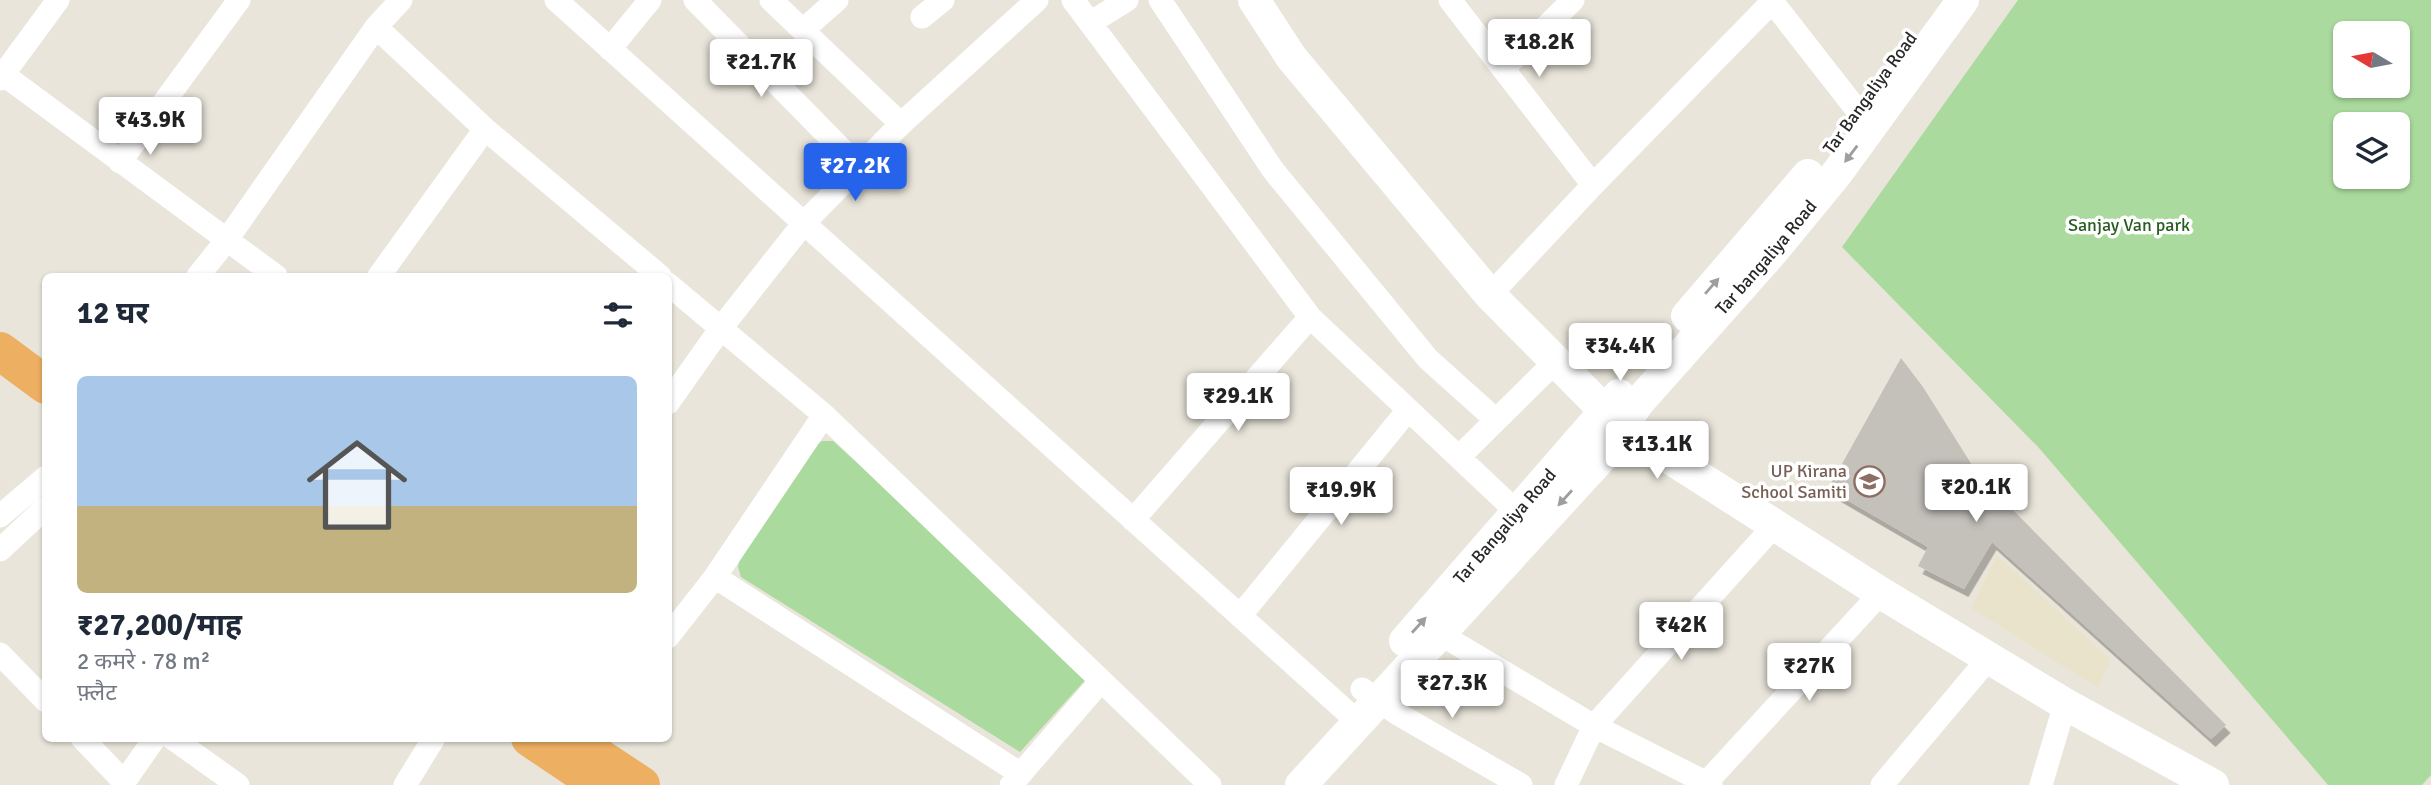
<!DOCTYPE html>
<html lang="hi">
<head>
<meta charset="utf-8">
<style>
	:root { --surface:#fff; --page:#f2f2f3; --text:#1f2937; --muted:#747a83; --line:#e0e1e3; --accent:#2563eb }
	body { margin:0; font-family:Signika,"Noto Sans Devanagari",sans-serif; background:var(--page); color:var(--text); height:100vh; display:flex; flex-direction:column; font-size:26px; white-space:nowrap }
	* { box-sizing:border-box; margin:0 }
	p { font-size:23px; color:var(--muted) }
	.icon { flex:none; width:38px; height:38px; fill:none; stroke:currentColor; stroke-width:2; stroke-linecap:round; stroke-linejoin:round }
	.map { position:relative; flex:1; overflow:hidden }
	.details { position:absolute; left:42px; top:273px; width:630px; height:469px; display:flex; flex-direction:column; background:var(--surface); border-radius:10px; box-shadow:0 2px 5px #0004 }
	.details>* { flex:none }
	.needle { width:46px; rotate:280deg }
	.tools { position:absolute; left:2333px; top:21px; display:grid; gap:14px }
	.tools a { display:grid; place-items:center; width:77px; height:77px; border-radius:10px; background:var(--surface); box-shadow:0 2px 5px #0004; font-size:35px }
	.price { position:absolute; translate:-50% -60px; padding:0 16px; border-radius:7px; background:#fff; color:#222; font-size:23px; line-height:46px; filter:drop-shadow(0 2px 4px #0008) }
	.price::after { content:''; position:absolute; left:50%; top:42px; width:21px; height:16px; margin-left:-10px; background:inherit; clip-path:polygon(0 0,100% 0,50% 100%) }
	.price.on { background:var(--accent); color:#fff }
	ul { padding:0; list-style:none }
	li { display:grid; align-content:center; gap:14px; height:371px; padding:0 35px }
	li+li { border-top:2px solid var(--line) }
	li span { display:grid; place-items:center; height:217px; border-radius:10px; color:#555 }
	li>.icon { margin-inline-start:auto }
	span .icon { width:126px; height:126px; fill:#fffc; stroke-width:1 }
	li b { font-size:30px }
	h2 { display:flex; justify-content:space-between; align-items:center; height:84px; padding:0 35px; font-size:30px }
	.map>svg:first-child { display:block }
	.education { fill:#e9e3cc }
	.green { fill:#aada9d; fill-rule:evenodd }
	.building { fill:#c4c1bb; filter:url(#shadow) }
	.lines { fill:none; stroke-linecap:round; stroke-linejoin:round }
	.street { stroke:#fff; stroke-width:23 }
	.secondary { stroke:#fff; stroke-width:32 }
	.highway { stroke:#edaf62; stroke-width:38 }
	.oneway { fill:#9e9e9e }
	.labels { text-anchor:middle; stroke-width:7; stroke-linejoin:round; paint-order:stroke }
	.street-label { font-size:18px; fill:#282828; stroke:#fff }
	.park-label { font-size:18px; fill:#265d21; stroke:#fff }
	.education-label { font-size:18px; fill:#785e54; stroke:#fff; text-anchor:end }
</style>
</head>
<body>
<div class="map">
<svg width="2431" height="785" viewBox="0 0 2431 785">
	<defs>
		<filter id="shadow"><feDropShadow dx="4.5" dy="8" stdDeviation="0" flood-color="#0004"/></filter>
	</defs>
	<rect width="100%" height="100%" fill="#e9e5db"/>
	<path class="education" d="M1997 555 2111 660 2098 688 1971 608Z"/>
	<path class="green" d="M2018 0H2431V775L2422 785H2328L2039 448 1842 247ZM2345 33H2398V86H2345ZM2345 124H2398V177H2345Z
		M822 441H833L862 467 1088 677 1020 752 741 577 738 567 740 556 815 446Z"/>
	<path class="building" d="M1901 358 1923 387 1970 462 1958 483 2012 509 2226 725 2211 739 1992 542 1964 589 1918 566 1928 547 1828 489Z"/>
	<g class="lines">
		<path class="street" d="M556 0 1358 722
			M695 0 859 167
			M771 0 901 124
			M1073 0 1310 317 1518 513
			M1160 0 1273 170 1428 359 1496 420
			M1450 0 1593 185
			M1771 0 1871 128
			M922 17 943 0
			M1090 23 1127 0
			M376 27 485 129 660 276
			M803 30 837 0
			M610 49 650 0
			M1503 69 1573 0
			M0 72 276 276
			M0 79 58 0
			M120 162 239 0
			M198 276 226 241 376 27 401 0
			M379 276 485 129
			M668 284 824 415 1210 785
			M1490 295 1593 185 1772 2
			M668 403 721 328 804 223 901 124 1037 0
			M1459 457 1556 361
			M0 516 46 477
			M1133 520 1310 317
			M0 550 46 507
			M715 577 1021 774
			M1240 616 1408 410
			M1440 634 1594 726 1711 785
			M668 637 715 577 824 415
			M0 654 46 701
			M1362 689 1398 714 1521 785
			M82 738 124 782
			M172 738 238 785
			M1706 783 1881 593
			M122 785 155 738
			M405 785 434 738
			M1011 785 1101 681
			M1566 785 1594 726 1774 526
			M1882 785 1989 658
			M2041 785 2065 704"/>
		<g class="secondary">
			<path d="M1254 0 1291 57 1490 295 1621 427 1881 593 2065 704 2213 785"/>
			<path d="M1687 316 1808 175"/>
			<path id="s1" d="M1405 641 1619 395"/>
			<path id="s2" d="M1301 785 1601 458 1638 403 1773 251 1837 173 1963 0"/>
		</g>
		<path class="highway" d="M0 351 46 385
			M530 738 600 785
			M582 746 641 785"/>
	</g>
	<defs><path id="oneway-solid" d="M-6-.8H1V-3.2L6.5 0L1 3.2V.8H-6Z" transform="scale(1.75)"/></defs>
	<g class="oneway">
		<use href="#oneway-solid" transform="translate(1851 154) rotate(127)"/>
		<use href="#oneway-solid" transform="translate(1712 286) rotate(-49)"/>
		<use href="#oneway-solid" transform="translate(1565 498) rotate(132)"/>
		<use href="#oneway-solid" transform="translate(1419 625) rotate(-48)"/>
	</g>
	<defs>
		<symbol id="school-ring" viewBox="-11 -11 22 22"><circle r="9.5" fill="#fff" stroke="#8d6e63" stroke-width="1.5"/><path d="M0-5L7-2L0 1L-7-2ZM-4 1L0 2.5L4 1V4Q0 6-4 4Z" fill="#8d6e63"/></symbol>
	</defs>
	<g fill-rule="evenodd">
		<use href="#school-ring" x="1852" y="464" width="35" height="35"/>
	</g>
	<g class="labels">
		<g class="street-label">
			<text transform="translate(1870 93) rotate(-54)" y="6">Tar Bangaliya Road</text>
			<text dy="6" stroke="none"><textPath href="#s2" startOffset="704">Tar bangaliya Road</textPath></text>
			<text dy="6" stroke="none"><textPath href="#s1" startOffset="152">Tar Bangaliya Road</textPath></text>
		</g>
		<g class="park-label">
			<text x="2129" y="231">Sanjay Van park</text>
		</g>
		<g class="education-label">
			<text x="1847" y="477">UP Kirana<tspan x="1847" dy="21">School Samiti</tspan></text>
		</g>
	</g>
</svg>
<div class="tools">
<a><svg class="needle" viewBox="-14 -14 28 28"><path d="M0-13l5 13h-10z" fill="#e53935"/><path d="M0 13l5-13h-10z" fill="#747a83"/></svg></a>
<a><svg class="icon" aria-label="layers" viewBox="0 0 24 24"><path d="M12 4l9 5-9 5-9-5zM3 14l9 5 9-5"/></svg></a>
</div>
<b class="price" style="left:1539px;top:79px">₹18.2K</b>
<b class="price" style="left:761px;top:99px">₹21.7K</b>
<b class="price" style="left:150px;top:157px">₹43.9K</b>
<b class="price on" style="left:855px;top:203px">₹27.2K</b>
<b class="price" style="left:1620px;top:383px">₹34.4K</b>
<b class="price" style="left:1238px;top:433px">₹29.1K</b>
<b class="price" style="left:1657px;top:481px">₹13.1K</b>
<b class="price" style="left:1976px;top:524px">₹20.1K</b>
<b class="price" style="left:1341px;top:527px">₹19.9K</b>
<b class="price" style="left:1681px;top:662px">₹42K</b>
<b class="price" style="left:1809px;top:703px">₹27K</b>
<b class="price" style="left:1452px;top:720px">₹27.3K</b>
<section class="details">
<h2>12 घर<svg class="icon" aria-label="filters" viewBox="0 0 24 24"><path d="M4 7h16M4 17h16"/><circle cx="9" cy="7" r="2"/><circle cx="15" cy="17" r="2"/></svg></h2>
<ul>
<li><span style="background:linear-gradient(#a9c7e8 60%,#c2b280 0)"><svg class="icon" aria-label="home" viewBox="0 0 24 24"><path d="M3 11l9-7 9 7M6 9v11h12V9"/></svg></span><div><b>₹27,200/माह</b><p>2 कमरे · 78 m²</p><p>फ़्लैट</p></div></li>
</ul>
</section>
</div>
</body>
</html>
